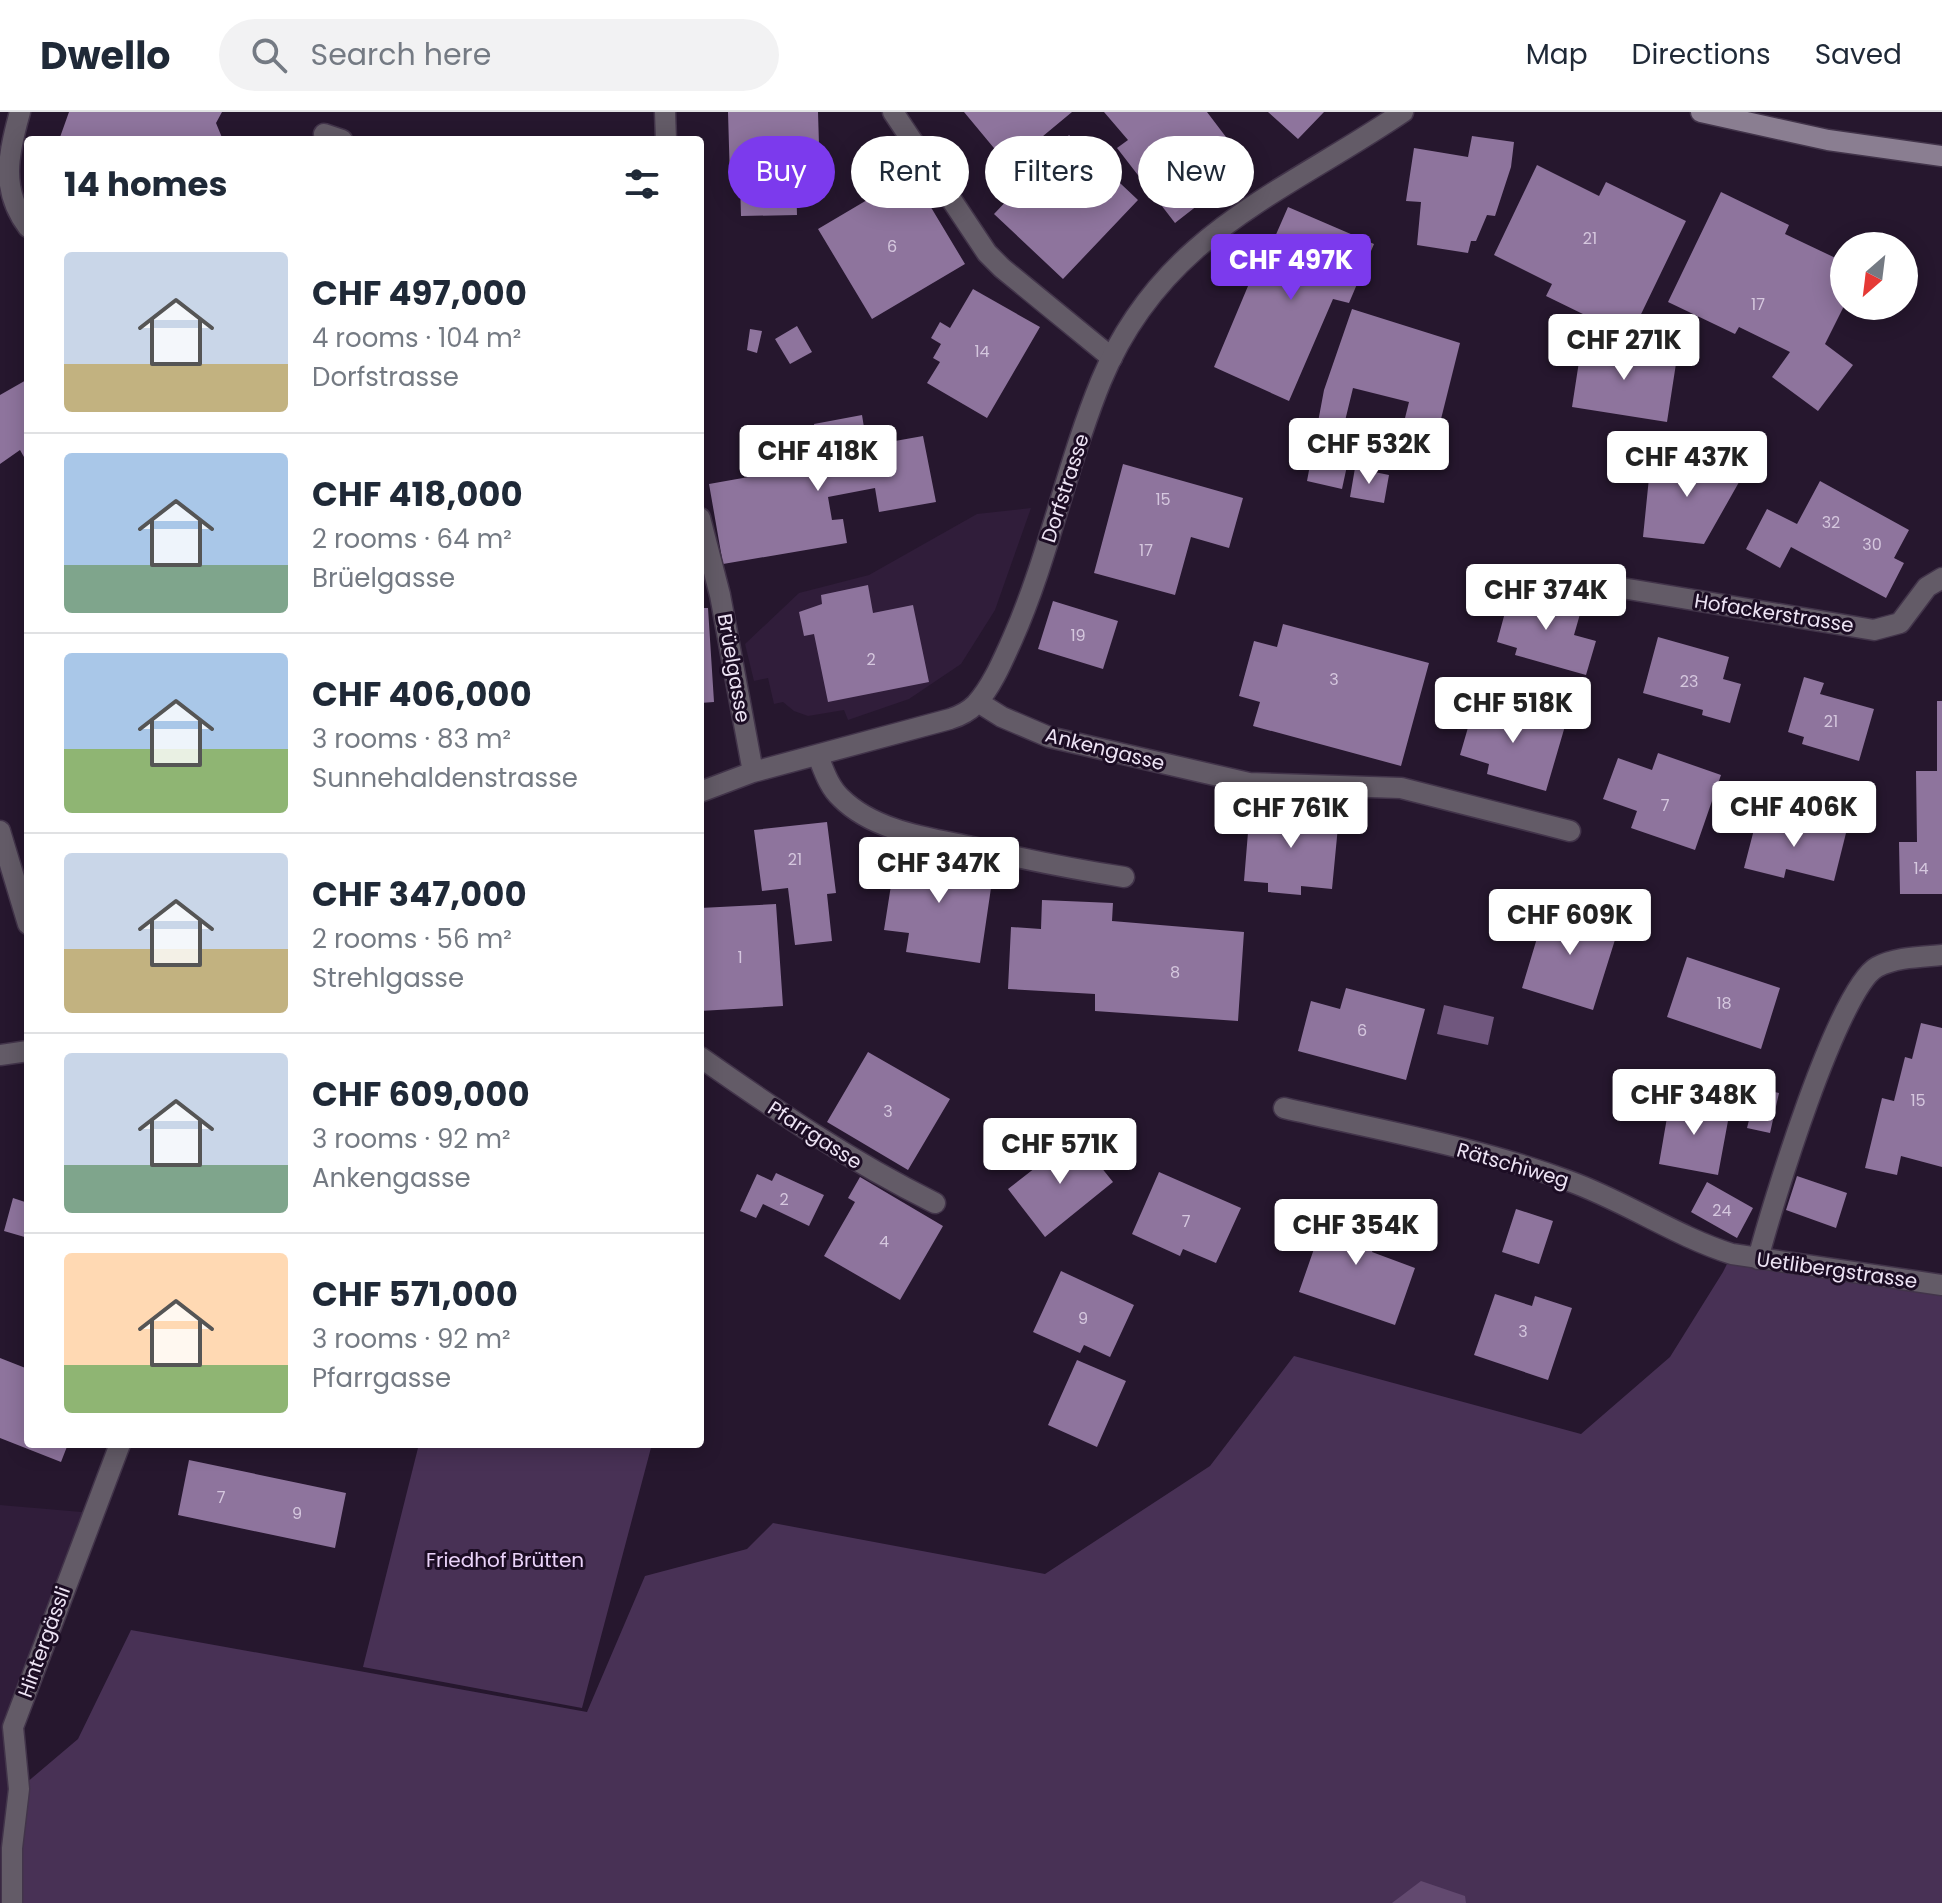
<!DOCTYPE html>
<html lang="en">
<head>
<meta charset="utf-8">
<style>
	:root { --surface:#fff; --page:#f2f2f3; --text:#1f2937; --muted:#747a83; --line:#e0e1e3; --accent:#7c3aed }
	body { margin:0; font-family:Poppins,sans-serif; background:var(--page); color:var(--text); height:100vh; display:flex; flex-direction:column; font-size:30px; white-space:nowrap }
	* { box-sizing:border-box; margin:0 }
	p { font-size:26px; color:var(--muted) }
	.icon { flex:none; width:44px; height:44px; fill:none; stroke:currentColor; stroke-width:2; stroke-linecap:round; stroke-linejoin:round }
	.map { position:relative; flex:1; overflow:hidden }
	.panel { position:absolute; left:24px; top:24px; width:680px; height:1312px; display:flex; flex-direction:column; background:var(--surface); border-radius:8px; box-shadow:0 4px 20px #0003 }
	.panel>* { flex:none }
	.top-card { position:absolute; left:728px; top:24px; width:760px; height:72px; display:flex; gap:16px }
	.needle { width:52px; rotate:208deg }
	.buttons { position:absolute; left:1830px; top:120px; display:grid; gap:16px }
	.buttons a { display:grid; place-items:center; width:88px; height:88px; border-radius:50%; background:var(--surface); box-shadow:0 4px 20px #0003; font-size:40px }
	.price { position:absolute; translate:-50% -68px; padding:0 18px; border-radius:8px; background:#fff; color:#222; font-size:26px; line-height:52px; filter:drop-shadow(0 2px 4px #0008) }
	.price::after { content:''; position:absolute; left:50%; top:48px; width:24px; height:18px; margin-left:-12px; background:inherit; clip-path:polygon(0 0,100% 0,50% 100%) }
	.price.on { background:var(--accent); color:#fff }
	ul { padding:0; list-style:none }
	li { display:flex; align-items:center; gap:24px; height:200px; padding:0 40px }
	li+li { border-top:2px solid var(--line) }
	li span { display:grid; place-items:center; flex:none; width:224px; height:160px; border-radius:8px; color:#555 }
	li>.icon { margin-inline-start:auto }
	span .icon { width:96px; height:96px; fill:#fffc; stroke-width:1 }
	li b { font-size:34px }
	h2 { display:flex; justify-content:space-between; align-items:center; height:96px; padding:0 40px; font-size:34px }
	.pill { padding:0 28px; border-radius:36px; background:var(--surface); box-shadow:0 4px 20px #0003; font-size:28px; line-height:72px }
	.pill.on { background:var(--accent); color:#fff }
	header { display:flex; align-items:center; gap:48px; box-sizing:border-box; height:112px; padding:0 40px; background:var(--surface); border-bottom:2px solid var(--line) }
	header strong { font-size:38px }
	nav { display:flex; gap:44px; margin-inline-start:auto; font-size:28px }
	.search { width:560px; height:72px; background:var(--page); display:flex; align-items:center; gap:20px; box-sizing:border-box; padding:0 28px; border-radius:44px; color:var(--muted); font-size:30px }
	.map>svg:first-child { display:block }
	.built { fill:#301d3a }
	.green { fill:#483155 }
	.forest { fill:#62496f }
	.water { fill:#70577e }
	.building { fill:#8e749d }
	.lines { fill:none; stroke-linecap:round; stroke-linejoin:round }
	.lane-casing { stroke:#42344a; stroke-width:23 }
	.street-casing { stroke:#42344a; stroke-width:23 }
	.secondary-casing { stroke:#42344a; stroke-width:23 }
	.lane { stroke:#635b67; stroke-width:20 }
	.street { stroke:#635b67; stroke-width:20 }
	.secondary { stroke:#8a7e91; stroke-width:20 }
	.labels { text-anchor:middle; stroke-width:6; stroke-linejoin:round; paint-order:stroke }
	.number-label { font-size:16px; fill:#d5c7de }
	.street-label { font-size:20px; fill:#ede3f4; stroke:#1c0d24 }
	.park-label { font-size:20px; fill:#ebd3fa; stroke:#1c0d24 }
</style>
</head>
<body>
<header>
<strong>Dwello</strong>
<div class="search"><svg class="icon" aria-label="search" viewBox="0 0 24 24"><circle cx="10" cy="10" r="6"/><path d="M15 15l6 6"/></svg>Search here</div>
<nav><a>Map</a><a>Directions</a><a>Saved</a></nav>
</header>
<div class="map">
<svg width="1942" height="1791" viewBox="0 0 1942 1791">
	<rect width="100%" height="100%" fill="#26172e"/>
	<path class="built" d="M1031 396 995 498 961 552 909 587 848 608 844 598 808 604 794 599 783 590 774 592 768 566 754 569 745 532 799 481 869 463 977 402Z
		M0 1393 93 1401 13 1615 12 1791H0Z"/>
	<path class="green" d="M1732 1142 1942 1173V1791H12L19 1677 78 1627 131 1518 587 1600 645 1464 747 1437 773 1411 1045 1462 1210 1354 1294 1244 1581 1322 1670 1245 1723 1160Z
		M419 1332H652L582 1596 363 1555Z"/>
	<path class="forest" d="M1421 1769 1465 1784 1466 1791H1392Z"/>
	<path class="water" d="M1444 893 1494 905 1488 933 1437 922Z"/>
	<path class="building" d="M69 0H222L216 11 223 28H59Z
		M728 0H818L820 66 796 67 797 103 741 104 740 69H730Z
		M964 0H1072L1008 53Z
		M1104 0H1207L1248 54 1175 111 1117 36 1128 28Z
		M1268 0H1324L1298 27Z
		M1069 23 1138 88 1063 167 994 102Z
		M1472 24 1514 30 1511 55 1495 104 1487 103 1476 129H1471L1468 141 1417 133 1421 90 1406 89 1414 36 1468 45Z
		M1537 53 1599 84 1606 70 1686 109 1630 225 1546 184 1552 172 1494 143Z
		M911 62 965 152 872 207 818 117Z
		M1721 80 1789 113 1785 122 1844 150V194L1825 232 1853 253 1818 299 1772 265 1790 240 1739 215 1735 222 1668 190Z
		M1288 95 1374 132 1349 191 1333 187 1289 289 1214 255 1256 155 1261 157Z
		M973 177 1040 215 987 306 927 271 940 250 933 246 941 232 931 226 940 210 950 216Z
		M1352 197 1460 231 1438 319 1404 310 1409 290 1353 276 1345 309 1356 312 1342 377 1307 369 1324 278Z
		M797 214 812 240 790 252 775 227Z
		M750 217 762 219 757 241 747 238Z
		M1582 230 1677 245 1667 310 1572 295Z
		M28 267V352L20 338 0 352V283Z
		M862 303 867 334 923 324 936 390 879 400 875 376 828 385 832 408 843 407 847 431 723 452 709 372 822 352 814 312Z
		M1651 346 1747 356 1704 432 1643 425Z
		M1123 352 1243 386 1229 436 1191 425 1175 483 1094 461Z
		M1355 356 1389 363 1384 391 1350 385Z
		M1820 369 1909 418 1894 446 1904 451 1886 486 1791 435 1780 456 1746 437 1767 397 1797 412Z
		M868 473 873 501 913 493 929 570 828 590 814 522 804 524 799 500 822 492 821 483Z
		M1531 480 1582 495 1574 523 1596 529 1586 563 1515 543 1517 536 1497 530 1510 482 1529 487Z
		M1053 489 1118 509 1103 557 1038 537Z
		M700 496H708L714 590 700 591Z
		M1283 512 1429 551 1401 654 1253 614 1260 590 1239 584 1254 529 1277 535Z
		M1658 525 1729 545 1723 567 1741 572 1730 611 1702 603 1703 598 1643 581Z
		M1804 565 1824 571 1820 582 1874 597 1859 649 1802 632 1804 625 1788 620Z
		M1476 588 1565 614 1546 679 1487 662 1489 652 1460 643Z
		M1937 589H1942V782H1900L1899 730H1917L1916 659H1937Z
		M1658 641 1721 663 1695 738 1631 716 1637 699 1603 687 1618 646 1652 658Z
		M1250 696 1339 704 1332 777 1301 774V783L1268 780V771L1244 769Z
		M1758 702 1846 721 1834 769 1786 757 1784 766 1744 756Z
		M827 710 836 781 827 782 832 829 795 833 788 776 762 779 754 718Z
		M897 735 981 748 978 774 991 776 980 851 906 840 909 821 884 818Z
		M1042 788 1113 791 1112 809 1244 820 1238 909 1095 899V882L1008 877 1011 815 1041 817Z
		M776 792 783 894 700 899V796Z
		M1547 793 1619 815 1593 898 1522 876Z
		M1687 845 1780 876 1761 937 1667 905Z
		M1346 876 1425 897 1406 968 1298 939 1311 889 1340 897Z
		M1921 911 1942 916V1055L1901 1044 1897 1063 1865 1056 1882 986 1894 989 1905 945 1912 947Z
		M868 940 950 987 908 1058 827 1010Z
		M1757 976 1779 981 1770 1021 1747 1016Z
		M1670 988 1730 998 1718 1063 1659 1052Z
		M1076 1024 1113 1070 1045 1125 1008 1077Z
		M1159 1060 1241 1096 1216 1151 1183 1137 1180 1144 1132 1122Z
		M776 1061 824 1083 809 1114 763 1092 756 1106 740 1099 757 1062 772 1069Z
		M1797 1064 1847 1081 1836 1116 1786 1098Z
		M860 1065 943 1114 900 1188 824 1144 855 1090 848 1086Z
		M1707 1070 1753 1096 1737 1126 1691 1100Z
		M13 1086 28 1091V1126L4 1119Z
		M1331 1088 1384 1107 1372 1140 1415 1156 1395 1213 1299 1180Z
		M1516 1097 1553 1109 1539 1152 1502 1140Z
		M1061 1159 1134 1193 1110 1245 1084 1233 1080 1241 1033 1220Z
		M1495 1182 1532 1194 1535 1184 1572 1196 1548 1268 1474 1243Z
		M0 1246 28 1257V1332H68L61 1350 0 1326Z
		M1077 1248 1126 1269 1097 1335 1048 1313Z
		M189 1348 346 1381 335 1436 178 1403Z"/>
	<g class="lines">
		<defs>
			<path id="lane" d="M20 0C8 42 0 78 28 115
				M893 0 987 141 1002 156 1112 246
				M324 22 342 28"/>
			<path id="street" d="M665 0 666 28
				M700 406 720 483 753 660
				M1586 470 1874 518 1900 511 1927 475 1942 466
				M978 590 1002 605 1049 625 1249 671 1401 676 1570 719
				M818 644C824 659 829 675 841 686 874 719 929 726 972 735 1023 747 1073 757 1124 765
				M700 680 753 660 950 607C960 604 969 599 976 592 992 574 1002 550 1012 528 1049 445 1066 354 1101 269 1162 122 1282 82 1403 0
				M0 719 28 812
				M0 943 28 939
				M700 945C777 999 850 1049 935 1091
				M1284 996C1379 1018 1478 1035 1569 1069 1625 1089 1675 1124 1732 1142L1942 1173
				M1758 1147C1771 1097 1838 876 1877 855 1896 845 1920 845 1942 843
				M12 1791V1736L19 1677 13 1615 120 1332"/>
			<path id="secondary" d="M1701 0 1828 28 1942 44"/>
		</defs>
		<use href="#lane" class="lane-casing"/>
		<use href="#street" class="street-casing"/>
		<use href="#secondary" class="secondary-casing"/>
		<use href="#lane" class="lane"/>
		<use href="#street" class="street"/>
		<use href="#secondary" class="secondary"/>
	</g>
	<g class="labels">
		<g class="number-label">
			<text x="1590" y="132">21</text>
			<text x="892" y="140">6</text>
			<text x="1758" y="198">17</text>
			<text x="982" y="245">14</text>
			<text x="1163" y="393">15</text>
			<text x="1831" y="416">32</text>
			<text x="1872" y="438">30</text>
			<text x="1146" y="444">17</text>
			<text x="1078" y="529">19</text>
			<text x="871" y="553">2</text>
			<text x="1334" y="573">3</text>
			<text x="1689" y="575">23</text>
			<text x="1831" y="615">21</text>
			<text x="1665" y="699">7</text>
			<text x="795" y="753">21</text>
			<text x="1921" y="762">14</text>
			<text x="740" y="851">1</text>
			<text x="1175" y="866">8</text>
			<text x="1724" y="897">18</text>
			<text x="1362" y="924">6</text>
			<text x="1918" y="994">15</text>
			<text x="888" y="1005">3</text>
			<text x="784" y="1093">2</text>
			<text x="1722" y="1104">24</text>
			<text x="1186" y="1115">7</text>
			<text x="884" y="1135">4</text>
			<text x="1083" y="1212">9</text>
			<text x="1523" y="1225">3</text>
			<text x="221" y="1391">7</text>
			<text x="297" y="1407">9</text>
		</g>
		<g class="street-label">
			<text transform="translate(1065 376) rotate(-72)" y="7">Dorfstrasse</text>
			<text transform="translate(1774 501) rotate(9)" y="7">Hofackerstrasse</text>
			<text transform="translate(734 556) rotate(80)" y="7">Brüelgasse</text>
			<text transform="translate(1105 637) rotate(14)" y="7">Ankengasse</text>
			<text transform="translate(815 1023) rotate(33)" y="7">Pfarrgasse</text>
			<text transform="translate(1513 1053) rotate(16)" y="7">Rätschiweg</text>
			<text transform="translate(1837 1158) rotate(8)" y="7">Uetlibergstrasse</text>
			<text transform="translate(44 1530) rotate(-70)" y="7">Hintergässli</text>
		</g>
		<g class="park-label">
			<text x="505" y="1455">Friedhof Brütten</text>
		</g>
	</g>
</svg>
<div class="buttons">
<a><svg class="needle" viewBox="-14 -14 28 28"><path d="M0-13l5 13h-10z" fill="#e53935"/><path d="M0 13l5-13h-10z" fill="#747a83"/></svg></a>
</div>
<b class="price on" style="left:1291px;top:190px">CHF 497K</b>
<b class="price" style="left:1624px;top:270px">CHF 271K</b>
<b class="price" style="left:1369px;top:374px">CHF 532K</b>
<b class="price" style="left:818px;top:381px">CHF 418K</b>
<b class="price" style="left:1687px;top:387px">CHF 437K</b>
<b class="price" style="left:1546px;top:520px">CHF 374K</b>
<b class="price" style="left:1513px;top:633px">CHF 518K</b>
<b class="price" style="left:1794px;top:737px">CHF 406K</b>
<b class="price" style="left:1291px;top:738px">CHF 761K</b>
<b class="price" style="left:939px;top:793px">CHF 347K</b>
<b class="price" style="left:1570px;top:845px">CHF 609K</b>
<b class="price" style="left:1694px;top:1025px">CHF 348K</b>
<b class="price" style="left:1060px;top:1074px">CHF 571K</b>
<b class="price" style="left:1356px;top:1155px">CHF 354K</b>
<div class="top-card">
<a class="pill on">Buy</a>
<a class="pill">Rent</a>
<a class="pill">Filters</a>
<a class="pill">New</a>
</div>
<section class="panel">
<h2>14 homes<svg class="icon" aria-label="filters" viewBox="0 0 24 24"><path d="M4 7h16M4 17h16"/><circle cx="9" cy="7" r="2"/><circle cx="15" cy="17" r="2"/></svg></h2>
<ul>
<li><span style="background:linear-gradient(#c9d6e8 70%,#c2b280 0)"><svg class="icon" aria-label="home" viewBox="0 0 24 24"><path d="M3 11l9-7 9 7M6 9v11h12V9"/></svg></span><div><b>CHF 497,000</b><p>4 rooms · 104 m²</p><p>Dorfstrasse</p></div></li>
<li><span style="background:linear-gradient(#a9c7e8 70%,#7fa58c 0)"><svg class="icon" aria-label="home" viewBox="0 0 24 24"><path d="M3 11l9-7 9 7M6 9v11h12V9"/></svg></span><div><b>CHF 418,000</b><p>2 rooms · 64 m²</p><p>Brüelgasse</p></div></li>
<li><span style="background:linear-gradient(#a9c7e8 60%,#8fb573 0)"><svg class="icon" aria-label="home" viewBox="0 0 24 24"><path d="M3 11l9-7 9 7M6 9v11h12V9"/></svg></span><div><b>CHF 406,000</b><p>3 rooms · 83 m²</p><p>Sunnehaldenstrasse</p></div></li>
<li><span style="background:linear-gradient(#c9d6e8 60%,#c2b280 0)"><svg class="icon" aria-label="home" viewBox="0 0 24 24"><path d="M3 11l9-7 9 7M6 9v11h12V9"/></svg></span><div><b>CHF 347,000</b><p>2 rooms · 56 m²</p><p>Strehlgasse</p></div></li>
<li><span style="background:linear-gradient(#c9d6e8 70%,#7fa58c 0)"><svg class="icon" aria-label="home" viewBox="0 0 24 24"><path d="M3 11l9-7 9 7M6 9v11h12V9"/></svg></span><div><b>CHF 609,000</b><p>3 rooms · 92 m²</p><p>Ankengasse</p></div></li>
<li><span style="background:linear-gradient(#ffd9b3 70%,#8fb573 0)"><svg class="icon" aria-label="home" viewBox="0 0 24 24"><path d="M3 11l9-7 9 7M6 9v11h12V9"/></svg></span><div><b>CHF 571,000</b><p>3 rooms · 92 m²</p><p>Pfarrgasse</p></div></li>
</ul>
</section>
</div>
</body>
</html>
